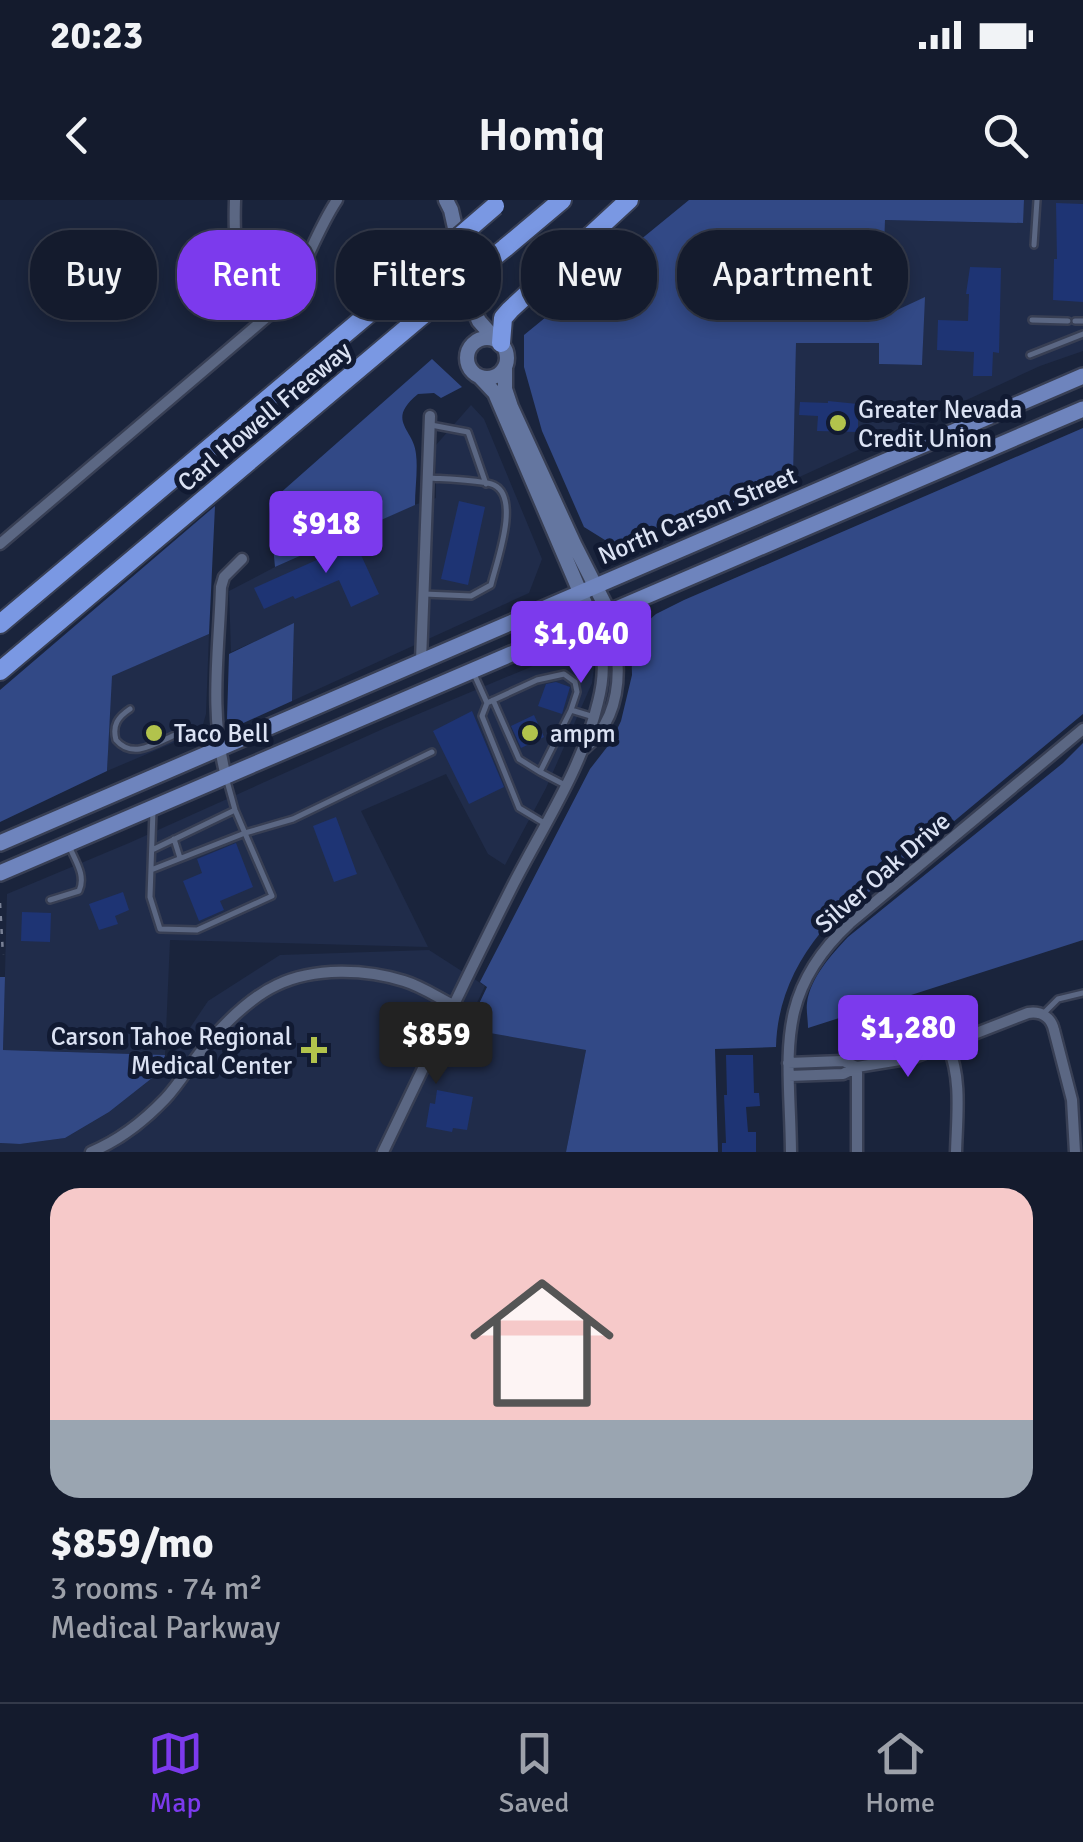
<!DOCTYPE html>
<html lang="en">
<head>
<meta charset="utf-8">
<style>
	:root { --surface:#141b2d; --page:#212839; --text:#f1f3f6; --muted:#9da1aa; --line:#333949; --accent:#7c3aed }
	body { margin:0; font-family:Signika,sans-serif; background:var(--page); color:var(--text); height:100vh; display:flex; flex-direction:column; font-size:38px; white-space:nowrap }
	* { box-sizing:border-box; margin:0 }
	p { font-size:32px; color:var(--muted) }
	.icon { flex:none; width:55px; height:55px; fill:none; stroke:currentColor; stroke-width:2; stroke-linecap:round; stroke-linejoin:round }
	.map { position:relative; height:952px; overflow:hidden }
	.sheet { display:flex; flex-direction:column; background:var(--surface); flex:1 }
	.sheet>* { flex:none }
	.banner { position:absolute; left:30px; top:30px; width:1025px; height:90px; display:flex; gap:20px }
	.price { position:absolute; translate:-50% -85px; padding:0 22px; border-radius:10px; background:var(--accent); color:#fff; font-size:32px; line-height:65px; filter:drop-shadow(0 2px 5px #0008) }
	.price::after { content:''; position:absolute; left:50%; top:60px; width:30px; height:22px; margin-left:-15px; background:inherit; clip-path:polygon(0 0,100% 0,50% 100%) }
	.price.on { background:#222; color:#fff }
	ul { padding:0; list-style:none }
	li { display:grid; align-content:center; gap:20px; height:530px; padding:0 50px }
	li span { display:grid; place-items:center; height:310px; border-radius:30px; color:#555 }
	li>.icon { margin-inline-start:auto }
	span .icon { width:180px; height:180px; fill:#fffc; stroke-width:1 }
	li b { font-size:42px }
	.chip { padding:0 35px; border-radius:40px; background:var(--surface); box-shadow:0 5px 15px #0003,0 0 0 2px var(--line); font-size:35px; line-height:90px }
	.chip.on { background:var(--accent); color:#fff }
	.status { display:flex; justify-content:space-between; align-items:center; height:70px; padding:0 50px; background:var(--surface); direction:ltr }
	.status svg { height:28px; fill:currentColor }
	header { display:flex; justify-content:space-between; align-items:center; height:130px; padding:0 50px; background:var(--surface); font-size:45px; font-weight:600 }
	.dock { display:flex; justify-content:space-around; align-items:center; height:140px; border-top:2px solid var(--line); background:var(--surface); font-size:28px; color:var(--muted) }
	.dock a { display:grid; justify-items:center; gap:5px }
	.dock .on { color:var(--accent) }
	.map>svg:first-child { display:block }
	.built { fill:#202c4a }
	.green { fill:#324986 }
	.building { fill:#1e3474 }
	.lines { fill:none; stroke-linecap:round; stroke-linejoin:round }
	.lane-casing { stroke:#383f54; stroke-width:10 }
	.street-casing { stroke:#383f54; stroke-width:15 }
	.secondary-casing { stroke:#383f54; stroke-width:19 }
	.primary-casing { stroke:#383f54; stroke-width:20 }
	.highway-casing { stroke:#383f54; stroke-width:22 }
	.path { stroke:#798196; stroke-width:2.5; stroke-dasharray:5 8; stroke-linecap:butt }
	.lane { stroke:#5b6783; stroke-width:5 }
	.street { stroke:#5b6783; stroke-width:10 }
	.secondary { stroke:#6476a0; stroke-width:14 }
	.primary { stroke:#6e84bd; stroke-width:15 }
	.highway { stroke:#7a98e3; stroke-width:18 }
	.highway-bridge-casing { stroke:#383f54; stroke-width:22; stroke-linecap:butt }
	.highway-bridge { stroke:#7a98e3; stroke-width:18 }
	.poi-dot { fill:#b2c34c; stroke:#111a32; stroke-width:4 }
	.labels { text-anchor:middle; stroke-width:10; stroke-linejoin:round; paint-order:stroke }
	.poi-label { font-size:25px; fill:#dbe2f3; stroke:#111a32; text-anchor:start }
	.street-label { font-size:25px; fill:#dbe2f3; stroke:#111a32 }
</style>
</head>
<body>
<div class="status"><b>20:23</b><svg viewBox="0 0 49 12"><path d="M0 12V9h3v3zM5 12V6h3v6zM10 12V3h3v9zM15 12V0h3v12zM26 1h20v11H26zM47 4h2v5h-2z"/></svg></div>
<header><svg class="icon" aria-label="back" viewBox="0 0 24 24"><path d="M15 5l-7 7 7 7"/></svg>Homiq<svg class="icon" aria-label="search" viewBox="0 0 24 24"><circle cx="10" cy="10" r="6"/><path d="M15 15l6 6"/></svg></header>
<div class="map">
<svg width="1083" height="952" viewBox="0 0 1083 952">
	<rect width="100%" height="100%" fill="#1a243c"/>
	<path class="built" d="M1024 0H1083V151L1040 166 793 280 796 143H880V164L922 165 924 98 882 118 885 20 1022 23Z
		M471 205 484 219 542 359 529 393 292 501 294 424 231 452 229 391 275 367 414 305 436 298V245Z
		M209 434 206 514 201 531 107 571 111 476Z
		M571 450 593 454 595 460 592 483 546 588 505 665 488 654 446 574 361 611 428 747 170 740 165 855 3 850 7 694 129 643 385 528Z
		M429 750 485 786 465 828 586 850 566 952H0V943L20 944 65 938 109 912 161 871 208 801 280 755Z"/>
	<path class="green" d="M689 0H1024L1023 23 885 20 882 117 925 97 922 165 879 164V143H796L793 280 621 350 584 327 542 231 524 167V135Z
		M432 159 462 187 441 198 434 193 418 194C385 221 414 229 416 254 418 270 415 288 415 305L275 367 269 303Z
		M1083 228V514L821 732C794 765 777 803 776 847L715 849 718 952H566L586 850 467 829 487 787 480 782 590 569 611 542 621 521 632 475 631 436 656 414 684 400Z
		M215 306 209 434 112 476 107 571 0 622V490Z
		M294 423 292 501 239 525 227 519 229 454Z
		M1083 543V740L808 828C808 820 806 810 807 803 810 778 832 754 848 737L1063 563Z
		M0 777H5L3 850 165 855 161 871 109 912 65 938 20 944 0 943Z"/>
	<path class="building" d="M1056 3 1083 4V102L1053 100 1054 59H1057Z
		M970 67 1001 68 999 153 993 152 992 176H973L974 152 937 150 938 120 968 121 969 94H966Z
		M828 201 858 204V232L817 231 818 216 799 215 800 202 828 203Z
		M459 301 485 307 468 385 441 379Z
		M365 332 373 350 361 355 379 394 351 407 339 380 295 399 293 396 264 409 254 388 339 350 337 344Z
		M556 482 570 487 562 514 538 506 546 484Z
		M472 511 504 587 469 604 433 531Z
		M534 515 544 537 521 548 511 526Z
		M336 617 357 674 334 682 313 626Z
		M236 643 253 687 220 701 224 710 199 721 183 681 202 673 197 659Z
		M123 692 129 710 115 716 118 724 99 730 89 704Z
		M22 712 51 713 50 742 21 741Z
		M726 855H753L754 893H759L760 906 746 907 748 932H756V952H722V943H726L724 895H727Z
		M437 890 473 897 467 930 453 928 452 932 426 927 430 903 435 904Z"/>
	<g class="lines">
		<defs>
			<path id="lane" d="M1034 45 1037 0
				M1032 120 1068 121
				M1075 121H1083
				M1030 155 1083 134
				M431 225 468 232 486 284
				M424 394 471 396 491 385C496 363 521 298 494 285 482 280 443 279 429 278
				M474 474 487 503 537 480 564 474 575 482 577 492 571 510 594 517
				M493 500 519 559 540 572
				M487 503 482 516 519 608 544 623
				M130 509C118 517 112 525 116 540 133 560 156 543 177 534L182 530 183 525
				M565 585 540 572 571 510
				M153 610 150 697 160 729 197 730 272 696 235 610 227 581
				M174 639 180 658
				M152 650 235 610
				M151 670 245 633 293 619 432 552
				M50 700 79 691C86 676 76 662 70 648
				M1043 814 1058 799 1083 793"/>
			<path id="street" d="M235 0C234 30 234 63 250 89 256 98 263 107 270 115
				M0 344 282 104C304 72 315 33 337 0
				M421 461 430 216
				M584 549C625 515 622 460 609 413
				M226 576C209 515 219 450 221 387L224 377 242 359
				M948 846C962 879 957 916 956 952
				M788 863 843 861 857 867
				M789 876 843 874 857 867 912 858 1028 813C1041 811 1051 817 1054 830L1072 900 1075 952
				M91 952C120 940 144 921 165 899 181 882 192 861 207 844 226 822 251 797 277 785 314 767 366 769 404 781 421 786 437 797 453 805
				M383 952C426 862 469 772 514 683 544 625 583 566 598 502 606 471 604 450 592 420
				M791 952C790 856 772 795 850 723L1083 529
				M857 952V867"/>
			<path id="secondary" d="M446 0 451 10 473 108 479 121 495 139
				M467 158a20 20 0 1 1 40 0a20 20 0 1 1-40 0Z
				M505 168V189L511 207 574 344 609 413
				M480 177 495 193 592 420"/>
			<path id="primary" d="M0 643 1083 176
				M0 673 1083 209"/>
			<path id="highway" d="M505 48 562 0
				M501 143 503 118 510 110 629 0
				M0 424 423 68
				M0 471 431 108"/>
		</defs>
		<use href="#lane" class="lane-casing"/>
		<use href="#street" class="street-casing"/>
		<use href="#secondary" class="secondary-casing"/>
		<use href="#primary" class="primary-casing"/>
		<use href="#highway" class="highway-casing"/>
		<path class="path" d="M0 703 3 755"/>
		<use href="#lane" class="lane"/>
		<use href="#street" class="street"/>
		<use href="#secondary" class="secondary"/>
		<use href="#primary" class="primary"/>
		<use href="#highway" class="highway"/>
		<defs>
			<path id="highway-bridge" d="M423 68 495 6
				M431 108 505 48"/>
		</defs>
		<use href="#highway-bridge" class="highway-bridge-casing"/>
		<use href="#highway-bridge" class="highway-bridge"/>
	</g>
	<g class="poi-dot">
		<circle cx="838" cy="223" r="10"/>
		<circle cx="154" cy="533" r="10"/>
		<circle cx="530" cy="533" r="10"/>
		<path d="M309 835h10v10h10v10h-10v10h-10v-10h-10v-10h10z"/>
	</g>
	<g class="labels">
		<g class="poi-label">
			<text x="858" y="218">Greater Nevada<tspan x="858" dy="29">Credit Union</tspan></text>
			<text x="174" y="542">Taco Bell</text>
			<text x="550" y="542">ampm</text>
			<text x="292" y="845" text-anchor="end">Carson Tahoe Regional<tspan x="292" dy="29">Medical Center</tspan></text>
		</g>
		<g class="street-label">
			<text transform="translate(264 216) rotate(-40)" y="9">Carl Howell Freeway</text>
			<text transform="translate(697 315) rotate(-23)" y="9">North Carson Street</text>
			<text transform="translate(882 672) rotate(-41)" y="9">Silver Oak Drive</text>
		</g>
	</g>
</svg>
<b class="price" style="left:326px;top:376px">$918</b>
<b class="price" style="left:581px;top:486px">$1,040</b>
<b class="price" style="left:908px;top:880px">$1,280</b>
<b class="price on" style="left:436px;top:887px">$859</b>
<div class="banner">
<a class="chip">Buy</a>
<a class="chip on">Rent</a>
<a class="chip">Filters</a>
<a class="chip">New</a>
<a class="chip">Apartment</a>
</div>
</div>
<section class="sheet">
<ul>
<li><span style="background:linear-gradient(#f6c9c9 75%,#9aa5b1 0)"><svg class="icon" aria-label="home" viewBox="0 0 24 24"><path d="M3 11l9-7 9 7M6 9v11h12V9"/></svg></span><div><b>$859/mo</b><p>3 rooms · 74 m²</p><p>Medical Parkway</p></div></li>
</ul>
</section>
<nav class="dock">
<a class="on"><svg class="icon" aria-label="map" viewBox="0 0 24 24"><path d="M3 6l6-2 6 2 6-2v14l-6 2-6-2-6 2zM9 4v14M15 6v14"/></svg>Map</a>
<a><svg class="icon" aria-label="saved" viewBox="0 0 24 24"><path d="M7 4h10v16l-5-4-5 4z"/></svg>Saved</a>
<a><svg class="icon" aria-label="home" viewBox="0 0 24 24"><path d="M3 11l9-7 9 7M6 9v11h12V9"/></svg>Home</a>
</nav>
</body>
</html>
